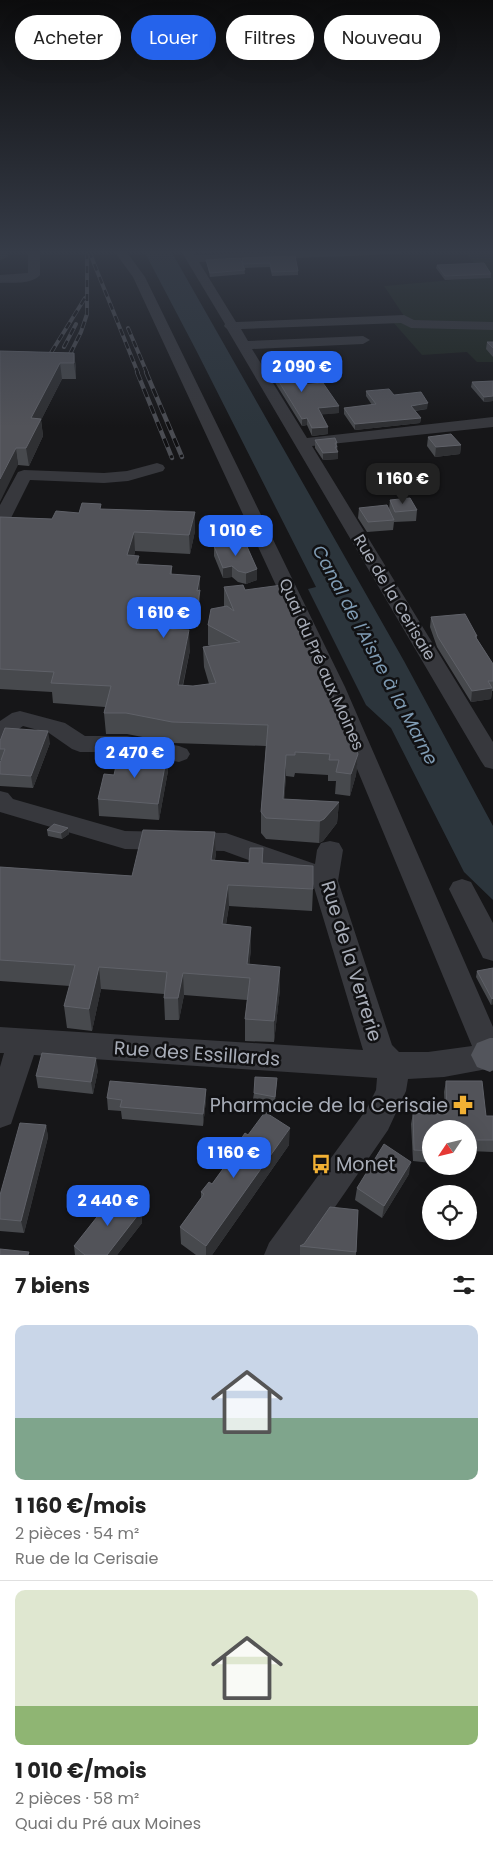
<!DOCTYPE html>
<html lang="fr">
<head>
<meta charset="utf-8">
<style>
	:root { --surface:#fff; --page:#f6f6f6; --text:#222; --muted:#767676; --line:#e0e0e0; --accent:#2563eb }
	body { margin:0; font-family:Poppins,sans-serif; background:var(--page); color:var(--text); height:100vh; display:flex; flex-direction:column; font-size:19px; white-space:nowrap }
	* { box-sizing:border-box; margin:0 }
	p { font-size:16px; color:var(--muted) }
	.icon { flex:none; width:28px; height:28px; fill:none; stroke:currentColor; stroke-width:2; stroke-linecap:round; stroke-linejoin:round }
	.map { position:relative; height:1255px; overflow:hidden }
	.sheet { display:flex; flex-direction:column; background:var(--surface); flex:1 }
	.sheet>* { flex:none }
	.guide { position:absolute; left:15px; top:15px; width:464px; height:45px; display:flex; gap:10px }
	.needle { width:32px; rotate:235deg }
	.tools { position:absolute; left:422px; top:1120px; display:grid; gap:10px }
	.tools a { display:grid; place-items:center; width:55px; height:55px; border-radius:50%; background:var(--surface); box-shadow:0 5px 20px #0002; font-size:25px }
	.price { position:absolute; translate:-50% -42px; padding:0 11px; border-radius:10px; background:var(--accent); color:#fff; font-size:16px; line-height:32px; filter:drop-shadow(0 1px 2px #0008) }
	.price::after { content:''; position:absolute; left:50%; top:30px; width:15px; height:11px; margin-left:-8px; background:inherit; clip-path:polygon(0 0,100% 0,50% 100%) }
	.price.on { background:#222; color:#fff }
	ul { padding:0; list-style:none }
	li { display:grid; align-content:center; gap:10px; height:265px; padding:0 15px }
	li+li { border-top:1px solid var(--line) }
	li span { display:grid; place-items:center; height:155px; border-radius:10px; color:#555 }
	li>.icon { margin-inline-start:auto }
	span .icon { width:90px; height:90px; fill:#fffc; stroke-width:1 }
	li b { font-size:21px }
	h2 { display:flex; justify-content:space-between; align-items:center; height:60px; padding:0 15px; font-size:21px }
	.pill { padding:0 18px; border-radius:22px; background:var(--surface); box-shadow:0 5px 20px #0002; font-size:18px; line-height:45px }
	.pill.on { background:var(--accent); color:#fff }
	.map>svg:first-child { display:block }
	.green { fill:#1e261f }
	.water { fill:#2c353c }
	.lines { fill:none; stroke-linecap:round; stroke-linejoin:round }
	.minor { fill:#37383d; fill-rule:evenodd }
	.major { fill:#53555c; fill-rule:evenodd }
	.rail-far1-casing { stroke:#4a4c52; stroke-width:4 }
	.rail-casing { stroke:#4a4c52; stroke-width:4.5 }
	.rail-far1 { stroke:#111113; stroke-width:2.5; stroke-dasharray:7; stroke-linecap:butt }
	.rail { stroke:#111113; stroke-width:3; stroke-dasharray:9; stroke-linecap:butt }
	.wall { fill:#47494d }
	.shaded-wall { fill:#2f3033 }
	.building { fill:#525359; stroke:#5f6168 }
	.labels { text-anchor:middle; stroke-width:5; stroke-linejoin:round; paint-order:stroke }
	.street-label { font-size:16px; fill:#a8adb8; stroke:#111113 }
	.water-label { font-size:18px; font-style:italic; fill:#7f9bb3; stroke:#111113 }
	.near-street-label { font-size:19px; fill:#a8adb8; stroke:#111113 }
	.near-poi-label { font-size:19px; fill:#a8adb8; stroke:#111113; text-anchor:end }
</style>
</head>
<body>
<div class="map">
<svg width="493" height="1255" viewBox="0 0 493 1255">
	<rect width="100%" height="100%" fill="#161618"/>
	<path class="green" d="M463 251H493V362H477L467 352 422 355 393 322 404 316 384 286 487 277Z"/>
	<path class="water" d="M144 251H171L404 661 493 826V900L464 872 391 728 366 705 308 589 316 587 196 350Z"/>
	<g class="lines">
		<path class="minor" d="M28 251H40V275C31 285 13 282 0 283V275L28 273Z
			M114 251H126L145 277 345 687 493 1027V1071L487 1069 444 1077 408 1079 406 1091 388 1130 302 1255H264L269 1243 366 1110 376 1090 377 1078 34 1055 11 1124 0 1128V1067L4 1053H0V1027L363 1050 313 884 224 851 125 849 0 812V791L8 793 13 799 125 831 226 833 315 864 317 850 321 843 330 841 339 843 343 850 338 881 392 1045 399 1052H428L472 1046 323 687 133 277Z
			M181 251H193L195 255 311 251H404L398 254 199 262 236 322 404 315 414 320 493 322V330L411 328 401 323 241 329 248 341 363 336 370 340 363 344 252 349 307 438 493 417V427L312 446 493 742V769L485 767 481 761 227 329 224 326 225 324Z
			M157 463 163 465 165 468 163 471 128 481 104 483 30 480 10 520 7 524 0 525V505L18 472 24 470 104 473 127 471Z
			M20 711 65 723 85 736H127L179 746 187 749 190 754 187 759 179 762 127 752H80L72 749 49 733 23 726 8 737 0 739V721L12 713Z
			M462 879 471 882 493 923V961L483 958 449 889 453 882Z"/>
		<path class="major" d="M490 1038H493V1070L490 1072 477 1067 471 1055 477 1043Z"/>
		<defs>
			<path id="rail-far1" d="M89 251 138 373
				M128 328 147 373
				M64 347 76 324
				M44 364 85 298
				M64 366 81 332 87 314V253"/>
			<path id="rail" d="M137 372 172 458
				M146 372 182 457"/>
		</defs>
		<use href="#rail-far1" class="rail-far1-casing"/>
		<use href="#rail" class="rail-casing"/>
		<use href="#rail-far1" class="rail-far1"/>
		<use href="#rail" class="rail"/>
	</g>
	<path class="wall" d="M203 251H215V252L204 253Z
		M295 256 298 271V275L272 276 270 267 244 268 245 274 210 277 207 264 206 260 242 262V258Z
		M437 265 491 274V278L445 280 436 268Z
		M487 342H493V357L486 349Z
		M0 351 74 353 76 369V379H62L41 420 43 436 29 466 18 465Z
		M263 356 300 385 339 413 322 414 328 434 312 436 307 425 302 426 263 363Z
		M493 381V401L484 402 471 387 472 382Z
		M366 391 394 395 427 409 415 411 421 418 420 423 355 430 344 414V408L372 405 366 396Z
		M428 437 461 445 460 454 435 457 427 446Z
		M315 440 337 443 338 459 323 460 315 448Z
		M390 500 417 510 416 521 394 522 393 530 367 532 358 518 359 508 389 510Z
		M102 509 195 531 190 554 135 551 134 556 139 564 172 566V575L200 576V610L198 627 163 626 162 629 190 650 183 686H193L209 684 204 667 203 647 210 646 208 645V625L224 607V587L245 590 308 640 358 754 356 775 350 796 335 794 336 781H328V775L295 773 294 777 286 776 284 799 339 802 337 823 323 841 319 843 266 839 261 833V812L266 746 173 743 127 734H106L104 713 105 707 53 703 52 692 0 689V517L52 519 79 513Z
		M214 546 257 569V580L246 584 238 582 232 577 223 578 214 556Z
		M431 617 477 636V639L493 664V691H492L491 699 471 702 437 647 430 627Z
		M0 741 50 743 33 788 0 786V763L1 760H0Z
		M167 755 168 771 159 820 99 816 98 799 114 775Z
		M68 828 69 834 62 839 48 836 47 830Z
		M215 832 216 853 215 860 249 863 263 848V863L313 889 312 911 229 906 226 925 251 949 249 965 280 989 274 1042 245 1041V1019L247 1000 184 995 179 1020H165L164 998V994L101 989 92 1031 67 1028 64 1006 70 986 0 981V867L132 876Z
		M493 968V1004L491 1005 476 977 477 971Z
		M98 1070 93 1094 38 1088 36 1076Z
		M277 1078 275 1103 253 1099 254 1093Z
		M446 1081 486 1116H493V1152L469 1151V1129H431V1163L413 1161 411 1124 413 1113 445 1114 444 1092Z
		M206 1089V1100L203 1126 122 1119 121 1111 108 1110 107 1098Z
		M46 1125 48 1137 24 1233 0 1231V1195Z
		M248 1135 289 1145 212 1255H196L181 1244 180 1227 201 1198V1192L212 1184 239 1148V1142Z
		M409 1174 382 1218 355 1200 357 1188Z
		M358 1210 356 1255H300V1246L304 1244Z
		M141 1211 142 1223 117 1255H75L74 1246Z"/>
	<path class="shaded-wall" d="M0 251H7L8 257 0 260Z
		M74 353 76 369V379L74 363Z
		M60 363 62 379 41 420 43 436 29 466 26 448 31 418Z
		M493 396V401L484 402V397Z
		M428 403 427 409 411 411V406Z
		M339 406V413L318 415V408Z
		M307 418V425L302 426V419Z
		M421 418 420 423 355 430V424Z
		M328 427V434L312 436V428Z
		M461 445 460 454 435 457 436 447Z
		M16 448 18 465 0 502V479Z
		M338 452V459L323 460V453Z
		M195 512V531L190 554 189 535Z
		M134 532 135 551 129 574 127 555Z
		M139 556 140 575 136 564Z
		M232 566V577L223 578V568Z
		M257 569V580L246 584V573Z
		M200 576V610L198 627 197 591Z
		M162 606 163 626 158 649 157 629Z
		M189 630 190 650 178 706V685Z
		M492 688 491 699 471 702 472 691Z
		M48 731 50 743 33 788 31 776Z
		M358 754 356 775 350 796 351 774Z
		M167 755 168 771 159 820 158 804Z
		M286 755V776L283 820V799Z
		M339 802 337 823 323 841 319 843 320 821Z
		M68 828 69 834 62 839 61 833Z
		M215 832 216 853 211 881V860Z
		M228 885 229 906 222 946V924Z
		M251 927V949L248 978 247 964Z
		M99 967 101 989 92 1031 89 1009Z
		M280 967V989L274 1042V1021Z
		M183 973 184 995 179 1020 178 998Z
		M493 998V1004L491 1005 492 999Z
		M96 1058 98 1070 93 1094 91 1082Z
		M206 1089V1100L203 1126V1114Z
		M46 1125 48 1137 24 1233 21 1221Z
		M290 1128 289 1145 212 1255H206V1246Z
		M411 1162 409 1174 382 1218 384 1206Z
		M141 1211 142 1223 117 1255H107Z"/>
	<path class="building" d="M295 256 298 271 272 272 270 263 243 264 242 258Z
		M240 258 245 270 210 273 206 260Z
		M484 263 491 274 445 276 437 265Z
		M487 342H493V348Z
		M0 351 74 353V363H60L31 418 41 419 26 448H16L0 479Z
		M263 356H282L300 385 323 383 339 406 318 408 328 427 312 428 307 418 302 419Z
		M493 381V396L484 397 472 382Z
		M389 389 394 395 421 392 428 403 411 406 421 418 355 424 344 408 376 404 366 391Z
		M451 434 461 445 436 447 428 437Z
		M335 438 337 443H335L337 447H335L338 452 323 453 315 440Z
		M410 498 417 510 395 512 390 500Z
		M82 503 101 504 100 509 195 512 189 535 134 532 127 555 139 556 136 564 172 566 170 574 200 576 197 591 200 590 197 608 162 606 157 629 189 630 178 685 193 686 216 683 203 647 240 642 208 625 211 609 227 606 234 611 224 587 243 585 245 590 282 585 308 637H306L345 722 358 754 351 774 336 772 339 760H329L330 754 295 752V755H286L283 799 339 802 324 819 320 821 266 818 261 812 268 725 172 722 126 713H104L111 686 51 683 54 672 0 669V517L52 519 56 511 79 513Z
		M387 505 394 520 368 522 359 508Z
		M245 542 257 569 246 573 238 571 232 566 223 568 214 546Z
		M465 614 477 636H475L493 664V681H488L492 688 472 691 438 637 431 617Z
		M5 728 48 731 31 776 0 774V763L5 749H0V741Z
		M119 752 167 755 158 804 98 799 104 774 114 775Z
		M54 824 68 828 61 833 47 830Z
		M143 830 215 832 211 860 249 863 250 848H263L262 863 313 866V889L228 885 222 924 251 927 247 964 280 967 274 1021 245 1019 250 978 183 973 178 998H164L167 972 99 967 89 1009 64 1006 75 965 0 960V867L132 876Z
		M493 968V998L492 999 477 971Z
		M42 1053 96 1058 91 1082 36 1076Z
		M255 1077 277 1078 275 1097 254 1093Z
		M110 1081 206 1089 203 1114 120 1107 122 1100 107 1098Z
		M446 1081H482L486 1116H493V1140H469V1129H431V1151L414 1150 413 1113 447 1114Z
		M265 1112 290 1128 206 1246 180 1227 204 1194 201 1192 209 1182 212 1184 241 1144 239 1142 245 1133 248 1135Z
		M20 1123 46 1125 21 1221 0 1219V1195Z
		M384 1144 411 1162 384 1206 357 1188Z
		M116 1193 141 1211 107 1255H85L74 1246Z
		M330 1207 358 1210 356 1252 300 1246 304 1244Z
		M0 1249 29 1252 28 1255H0Z"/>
	<linearGradient id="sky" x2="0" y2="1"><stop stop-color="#0c0c0d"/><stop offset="0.59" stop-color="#363c48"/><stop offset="1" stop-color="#363c48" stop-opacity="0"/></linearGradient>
	<rect width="493" height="427" fill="url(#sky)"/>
	<defs>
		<symbol id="pharmacy-bare" viewBox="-9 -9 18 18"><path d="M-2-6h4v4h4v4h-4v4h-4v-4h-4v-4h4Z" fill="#f2b134" stroke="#111113" stroke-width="2.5" paint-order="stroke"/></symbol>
		<symbol id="bus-bare" viewBox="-9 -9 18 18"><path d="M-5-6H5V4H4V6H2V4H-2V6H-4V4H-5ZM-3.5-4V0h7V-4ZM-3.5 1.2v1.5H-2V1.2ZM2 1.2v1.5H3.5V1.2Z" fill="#f2b134" stroke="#111113" stroke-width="2.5" paint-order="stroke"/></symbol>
	</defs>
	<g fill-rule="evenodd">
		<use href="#pharmacy-bare" x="449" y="1091" width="28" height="28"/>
		<use href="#bus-bare" x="307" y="1150" width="28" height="28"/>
	</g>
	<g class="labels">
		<g class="street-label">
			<text transform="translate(395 597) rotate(59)" y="6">Rue de la Cerisaie</text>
			<text transform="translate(322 664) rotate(66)" y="6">Quai du Pré aux Moines</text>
		</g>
		<g class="water-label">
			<text transform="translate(375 655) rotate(62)" y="6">Canal de l'Aisne à la Marne</text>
		</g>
		<g class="near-street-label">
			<text transform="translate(352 961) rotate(73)" y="7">Rue de la Verrerie</text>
			<text transform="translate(197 1053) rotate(4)" y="7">Rue des Essillards</text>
		</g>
		<g class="near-poi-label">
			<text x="448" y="1112">Pharmacie de la Cerisaie</text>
			<text x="336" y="1171" text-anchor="start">Monet</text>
		</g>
	</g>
</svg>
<div class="tools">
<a><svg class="needle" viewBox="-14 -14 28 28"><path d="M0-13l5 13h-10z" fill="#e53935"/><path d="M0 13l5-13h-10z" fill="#767676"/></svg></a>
<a><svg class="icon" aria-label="locate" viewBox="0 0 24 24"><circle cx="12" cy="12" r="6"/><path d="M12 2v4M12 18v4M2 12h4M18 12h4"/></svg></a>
</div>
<b class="price" style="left:302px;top:393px">2 090 €</b>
<b class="price on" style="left:403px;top:505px">1 160 €</b>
<b class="price" style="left:236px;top:557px">1 010 €</b>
<b class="price" style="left:164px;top:639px">1 610 €</b>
<b class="price" style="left:135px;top:779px">2 470 €</b>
<b class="price" style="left:234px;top:1179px">1 160 €</b>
<b class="price" style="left:108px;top:1227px">2 440 €</b>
<div class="guide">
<a class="pill">Acheter</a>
<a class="pill on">Louer</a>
<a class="pill">Filtres</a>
<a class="pill">Nouveau</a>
</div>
</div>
<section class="sheet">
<h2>7 biens<svg class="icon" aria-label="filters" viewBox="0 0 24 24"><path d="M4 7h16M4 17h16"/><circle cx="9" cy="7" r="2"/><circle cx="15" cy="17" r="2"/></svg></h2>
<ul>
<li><span style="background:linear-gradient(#c9d6e8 60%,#7fa58c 0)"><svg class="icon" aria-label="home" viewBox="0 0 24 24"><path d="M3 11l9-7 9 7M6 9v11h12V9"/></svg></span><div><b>1 160 €/mois</b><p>2 pièces · 54 m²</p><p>Rue de la Cerisaie</p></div></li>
<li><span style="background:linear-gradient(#dfe7d0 75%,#8fb573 0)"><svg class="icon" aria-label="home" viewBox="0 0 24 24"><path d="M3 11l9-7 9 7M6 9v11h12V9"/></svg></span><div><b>1 010 €/mois</b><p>2 pièces · 58 m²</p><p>Quai du Pré aux Moines</p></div></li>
</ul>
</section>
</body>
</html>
